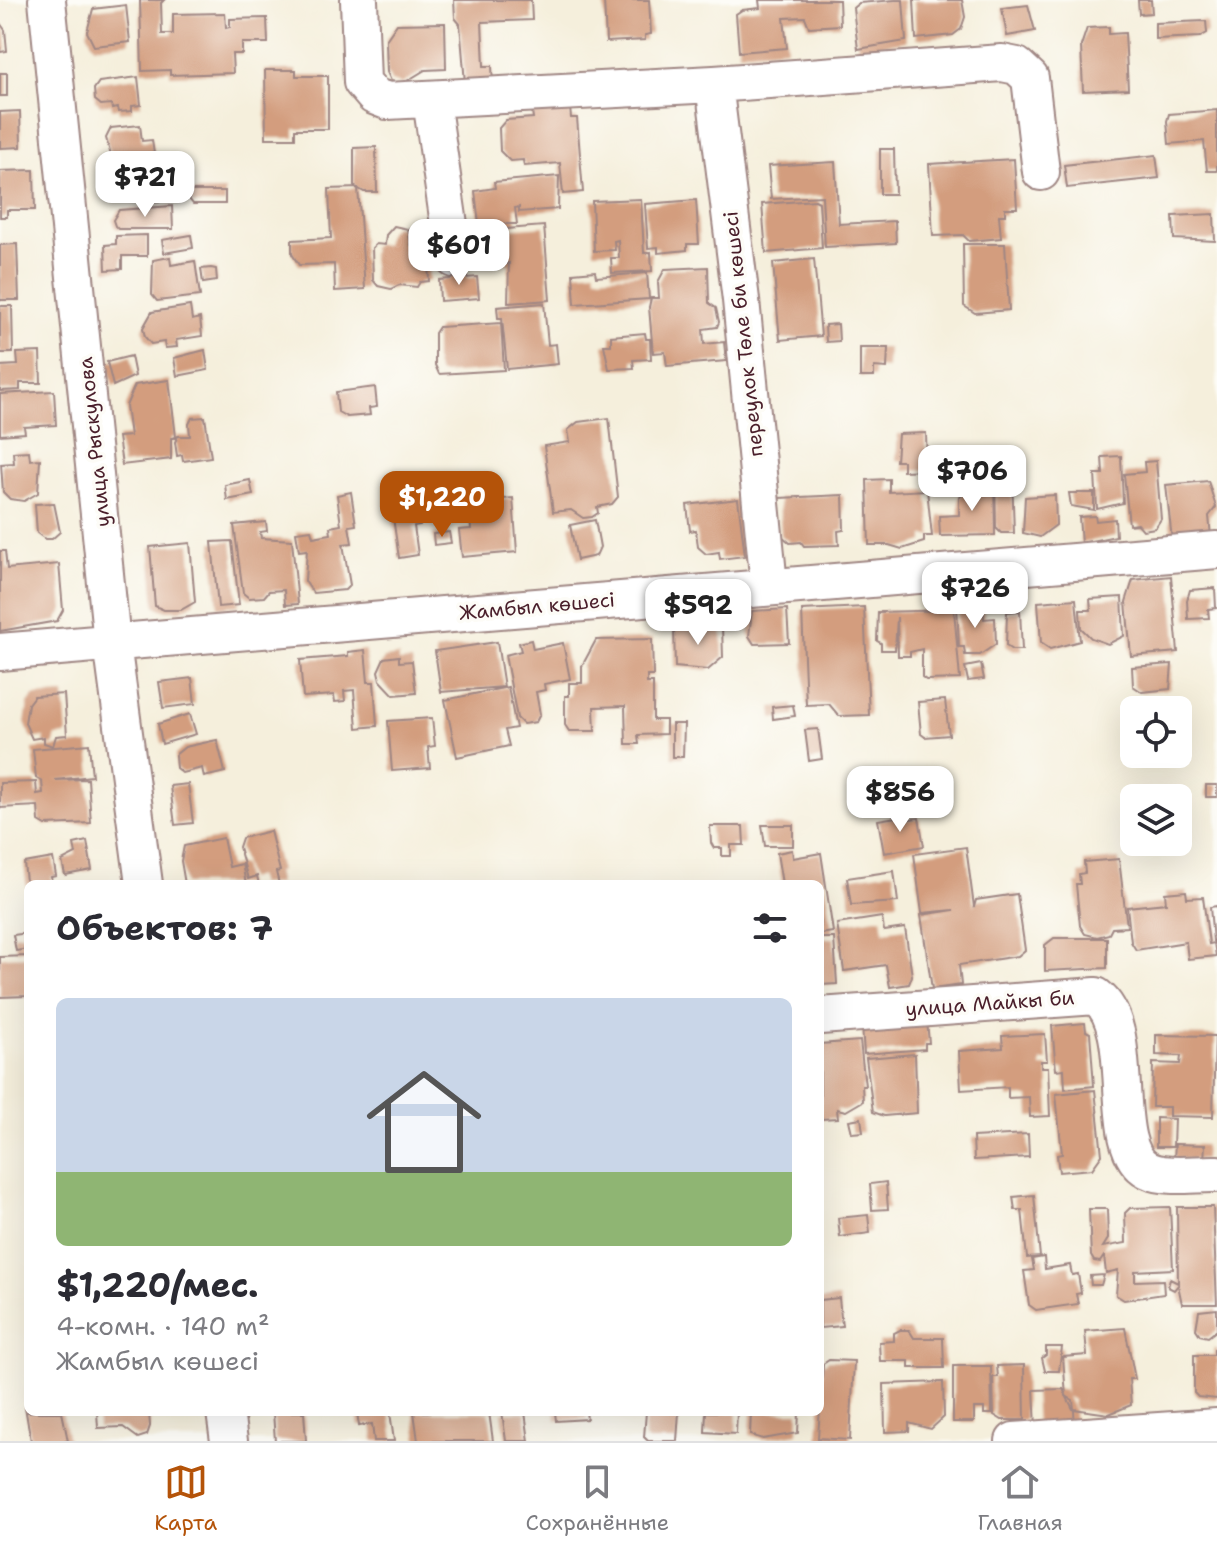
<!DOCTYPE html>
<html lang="ru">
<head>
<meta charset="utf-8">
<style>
	:root { --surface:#fff; --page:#f7f7f7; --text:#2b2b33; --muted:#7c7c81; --line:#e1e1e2; --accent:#b45309 }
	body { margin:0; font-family:"Shantell Sans",sans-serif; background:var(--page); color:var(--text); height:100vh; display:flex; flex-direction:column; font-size:30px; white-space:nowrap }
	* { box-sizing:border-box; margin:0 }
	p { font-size:26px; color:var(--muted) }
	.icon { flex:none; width:44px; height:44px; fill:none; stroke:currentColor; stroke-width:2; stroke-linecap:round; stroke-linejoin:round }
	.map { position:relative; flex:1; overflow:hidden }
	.sheet { position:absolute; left:24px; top:880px; width:800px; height:536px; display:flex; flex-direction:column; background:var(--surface); border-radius:12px; box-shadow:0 8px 32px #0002 }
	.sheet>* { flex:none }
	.fabs { position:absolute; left:1120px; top:696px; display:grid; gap:16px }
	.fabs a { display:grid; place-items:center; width:72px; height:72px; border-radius:12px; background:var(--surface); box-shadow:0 8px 32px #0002; font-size:40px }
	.price { position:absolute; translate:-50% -68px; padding:0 18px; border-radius:16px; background:#fff; color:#222; font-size:26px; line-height:52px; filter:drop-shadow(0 2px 4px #0008) }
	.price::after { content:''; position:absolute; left:50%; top:48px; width:24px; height:18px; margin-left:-12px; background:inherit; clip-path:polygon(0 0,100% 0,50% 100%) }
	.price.current { background:var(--accent); color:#fff }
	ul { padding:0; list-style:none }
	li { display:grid; align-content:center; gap:16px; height:424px; padding:0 32px }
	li+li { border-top:2px solid var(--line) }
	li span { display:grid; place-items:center; height:248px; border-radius:12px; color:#555 }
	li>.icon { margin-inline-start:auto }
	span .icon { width:144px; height:144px; fill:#fffc; stroke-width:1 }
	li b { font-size:34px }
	h2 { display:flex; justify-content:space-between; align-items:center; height:96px; padding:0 32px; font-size:34px }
	.menu { display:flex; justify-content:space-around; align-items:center; height:112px; border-top:2px solid var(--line); background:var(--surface); font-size:22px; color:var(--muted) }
	.menu a { display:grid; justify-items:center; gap:4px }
	.menu .current { color:var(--accent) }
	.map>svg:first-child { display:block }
	.building { fill:#d39d7e }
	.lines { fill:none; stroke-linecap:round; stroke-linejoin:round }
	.minor-casing { stroke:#a08784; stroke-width:40 }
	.minor { stroke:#fff; stroke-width:36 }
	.labels { text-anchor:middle; stroke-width:7; stroke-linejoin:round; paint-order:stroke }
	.street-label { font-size:20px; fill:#4a1f2b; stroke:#fdfcf7 }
</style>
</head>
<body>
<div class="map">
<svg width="1217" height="1441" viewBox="0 0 1217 1441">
	<rect width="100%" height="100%" fill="#fdfcf7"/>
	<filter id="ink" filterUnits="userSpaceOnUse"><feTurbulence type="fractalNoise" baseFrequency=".0125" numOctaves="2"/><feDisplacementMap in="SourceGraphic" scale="16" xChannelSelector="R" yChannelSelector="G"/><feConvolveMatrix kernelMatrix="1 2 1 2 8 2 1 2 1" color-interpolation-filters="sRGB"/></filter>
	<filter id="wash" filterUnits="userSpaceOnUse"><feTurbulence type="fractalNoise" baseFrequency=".006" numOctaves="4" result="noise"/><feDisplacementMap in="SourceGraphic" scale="32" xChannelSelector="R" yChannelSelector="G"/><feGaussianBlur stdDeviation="1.8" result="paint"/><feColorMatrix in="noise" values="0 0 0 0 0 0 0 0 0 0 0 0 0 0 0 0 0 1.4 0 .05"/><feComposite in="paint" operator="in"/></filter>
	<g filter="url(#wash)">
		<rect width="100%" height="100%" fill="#f5efdc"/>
		<g id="blocks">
			<path class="building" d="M140 0H164L161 3 162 34H173V14L225 13 226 28 230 27V19L267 18 268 43H242V54H232L233 73 170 75V70L142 71Z
				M454 0H531L532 20 482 22 484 66H492L493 86 465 83 460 24 455 18Z
				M604 0H649L651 34 645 35V40L606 42Z
				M759 0H839L840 25 809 27 805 17 784 18 787 48 739 52 736 14 742 10 760 8Z
				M895 0H903L906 41 858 49 853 8 859 3Z
				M914 0H962L965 17 961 29 953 35 916 39Z
				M1138 0H1151L1152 13 1139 14Z
				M126 5 130 42 94 46 87 32 93 9Z
				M1028 5 1035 31 1007 36 1002 8Z
				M1206 21 1207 33 1200 37 1155 39V23Z
				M0 23 5 30 7 51 0 52Z
				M445 23 446 69 425 70 402 84 391 81 387 72 386 40 397 24Z
				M1109 27V34L1125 33 1128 89 1083 91 1081 46 1087 28Z
				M265 70H296V76H328V129H295V138H266Z
				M0 73H7V96H0Z
				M138 77 141 105 132 106V111L119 112 118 108 112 109 111 104 101 105 95 100 94 89 99 82Z
				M570 108 571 118H577L583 192 563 194 560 163 524 166 523 160 510 161 500 151 499 128 506 120 533 118 532 111Z
				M1217 110V171H1207L1204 141 1169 144 1167 121 1169 114Z
				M20 111 21 147 0 148V112Z
				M140 125 142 141 152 140 155 161 145 162 147 173 131 174 130 164 114 166 106 138 111 128Z
				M376 147 377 192H364L354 186V148Z
				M880 149H894L895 194H880Z
				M1156 155 1159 178 1067 188 1064 165Z
				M1014 159 1017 208H1005V215H999L1001 238 969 241 963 235 933 236 929 164Z
				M835 162 839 224 895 221 896 243 825 247 822 196 771 199 768 166Z
				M34 170 35 210H7V217H0V171Z
				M158 174 159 202 139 203V198L113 200 109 196 110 179 115 176Z
				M559 176 558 209 519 212V207L515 208 517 224H479L475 191 495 188 494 182Z
				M180 182 179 195 166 193 165 183Z
				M358 188 365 289 335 291 334 264 299 265 292 254V240L331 238 329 189Z
				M188 191H225V204H193L186 195Z
				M641 199 644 253 651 252 652 271 612 273 611 258H619L618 240 614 241 615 250 594 251 592 201Z
				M696 200 699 244H687V250L658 253V247L648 248 645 204Z
				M815 200 819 202 822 248 766 253 762 204Z
				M172 206 173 229H118L115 226 113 220 119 210Z
				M1214 214 1215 241 1174 239 1173 216Z
				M394 226 408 229 411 245 427 244 429 281 420 282 417 287 399 285 391 289 378 286 373 280 372 248 376 244 385 245 386 235Z
				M544 226 550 300 508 303 509 263 506 264 498 246 501 236 506 229Z
				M147 235V256H122V269L106 270 105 245 116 244V236Z
				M191 235 193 248 164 253 162 240Z
				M17 244 19 300H0V245Z
				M963 244H1005L1009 310 975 313 964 306Z
				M170 257 171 265 195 261 200 296 157 301 152 295 153 260Z
				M814 259 821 336 780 340 773 263Z
				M708 267 709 303 716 308 719 322 717 327 703 329 704 344 724 342 726 361 667 366 665 352 653 353 649 307 651 298H659L658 282 665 269Z
				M211 268 216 269 217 281 203 283 201 269Z
				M466 271 467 278 477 277 479 298 440 301 439 280 450 279V273Z
				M595 271 596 277 647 273 649 299 575 304 573 273Z
				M544 303 548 345 556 344 558 364 507 369 502 318H498L497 307Z
				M0 306H12L13 353H0Z
				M190 306 192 320 200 318 202 336 176 340 177 347 165 348 164 342 151 344 145 337 143 328 152 312Z
				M501 323 504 370 439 374 435 365V333L439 327Z
				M838 324 839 341 826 342 825 325Z
				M645 333 646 339H650L651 359 633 360 634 368 609 369 604 345H611V336Z
				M860 348H888L887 368 874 367V377H860Z
				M205 350 208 370 177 376 174 358Z
				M40 352 41 383H20V390L0 391V366L18 365 17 353Z
				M131 356 135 376 113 386 107 362Z
				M169 380 176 437 171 438V459L122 465 118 437 130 436 126 406 135 385Z
				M375 387 377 407 369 408 370 415 347 417 338 412 336 392Z
				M54 391 56 425 24 427 25 433 0 435V394Z
				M205 417 211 457 183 461 182 455 177 456 175 442 178 436H190L189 424 192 418Z
				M609 418 618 497 612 504 597 507 598 513 592 517 583 518 571 510 553 512 544 446 570 442 568 430 578 422Z
				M926 433 927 470 903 471V461H896L898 434Z
				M29 451 30 460 40 459 38 493 24 501 10 499 3 492 1 464 14 463 13 452Z
				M1121 456 1123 503 1097 509 1095 474H1103L1102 457Z
				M1156 461 1161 519 1155 528 1143 530 1138 524 1129 525 1124 474 1145 472 1144 462Z
				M995 474H1012L1014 533H1001L996 528Z
				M889 479V492L927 490 932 536H924V542L902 549 889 545H869L867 480Z
				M250 480 253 495 227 500 225 485Z
				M994 481 995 535 940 536 939 516 959 515V498L968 485Z
				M1208 481 1216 507 1209 516 1211 537 1172 540 1166 485Z
				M351 492 356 525 349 526 352 543 343 544 350 585 345 590 313 593 305 581 307 550 299 551 296 532 311 530 313 537 331 534 330 527 341 525 337 495Z
				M1069 493H1094V510L1071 506Z
				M843 495 844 530 838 531 839 545 804 546 801 542 790 543 781 535 779 498Z
				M1055 495 1056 525 1040 537 1023 533 1025 497Z
				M513 498 517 552 462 557 459 530 471 529 470 518 483 517 481 501Z
				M738 499 745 556 720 559 719 552 706 554 698 547 696 530 690 531 687 505Z
				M416 501 420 525 414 526 418 555 399 558 391 504Z
				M54 503 60 532 52 539H45L37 533 35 504Z
				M1095 516 1096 521 1115 519 1116 536 1081 543 1079 517Z
				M595 520 600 547 596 556 577 560 570 525Z
				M266 522 267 531 260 532 261 538 292 540 298 604 285 605 284 590 269 591 264 597 249 598 243 593 234 525Z
				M449 532 451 543 434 545 433 534Z
				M232 541 239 605 218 607 212 542Z
				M190 543 195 602 181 610H164L155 606 150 547Z
				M0 551H5L7 569 59 564 63 610 57 621 0 631Z
				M1171 576 1178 652 1131 656 1126 602 1133 580Z
				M1215 588 1216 608 1208 609 1209 618 1188 619 1187 600 1190 590Z
				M1122 597 1124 636 1108 644 1091 638 1081 628 1080 610H1091L1090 599Z
				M1076 599 1080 641 1050 649 1041 643 1038 602Z
				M983 604 984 619 995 618 996 644 980 655H965L964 647H959L957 605Z
				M864 607 869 715 839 716 829 704 806 705 802 610Z
				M787 609 789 643 754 644 749 636 752 611Z
				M954 610 960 679 926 680 922 677V649L910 652V656H898L897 617 895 650H881V643L877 641 878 612Z
				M1020 611 1022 650H1012L1006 646 1007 612Z
				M722 626 723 657 708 670 675 667 674 627Z
				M652 639 653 676H647V683H653V720H666V734L638 735 639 744H626L625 706 594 707 595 731H569L565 725V696H569V683H582V666L596 640Z
				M531 640 533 649 563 643 570 679 544 684 545 690 536 692 540 714 536 722 523 724 517 718 505 655 521 651 519 643Z
				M497 642 504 687 441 692 435 651Z
				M365 650 368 682H374L377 726 357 728 354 690 344 691 345 701 335 702 334 695 303 697 300 660 348 656V652Z
				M399 656V662L412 661 416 693 394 695 380 680 378 671 384 658Z
				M981 664 984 679 968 681 965 667Z
				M1172 664 1170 689 1142 692 1133 686 1132 667Z
				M192 678 195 704 163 708 159 682Z
				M508 687 516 728 505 730 509 746 457 757 445 700Z
				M64 694 67 735 56 736 53 746 44 743V737L32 739 25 723 28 704 34 696Z
				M945 700 949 735 925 737 921 734 918 702Z
				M793 705 795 716 773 719 772 707Z
				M190 714 196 734 162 744 158 724Z
				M432 718 435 746 428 747 430 768 392 771 388 721Z
				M672 724H684L683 757H672Z
				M818 729 822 759 809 761 805 730Z
				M217 740 225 772 204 777 202 768 182 773 176 768 175 755 185 747Z
				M89 744 92 776 55 780 88 779 91 823 46 825 39 821 38 806 0 808V783L36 782 37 794 43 793 42 781 36 778 33 749Z
				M188 784 193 823 175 825 170 786Z
				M1206 785H1217V797H1206Z
				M903 816 904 820 919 818 924 846 884 853 878 820Z
				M762 825H793V846H765Z
				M710 826H743L744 845H731V856H722V848H714L711 843Z
				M270 831 280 871 276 872 279 884H259L257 876 248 879 239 847 242 838Z
				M223 838 229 867 242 864 246 884H185L181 861 184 846Z
				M87 841 92 870 65 875 62 861 76 854 74 844Z
				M966 847 974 907 976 900 1017 894 1025 950 1018 956 959 965 961 985 932 989 921 915 954 910 922 913 914 854Z
				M792 850 793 858 821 853 833 932 820 934V884H782L777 853Z
				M53 858 56 876 51 877 52 883 28 884 27 890 24 863Z
				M1119 859 1127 927 1112 928 1109 934 1097 937 1085 934 1080 926 1076 884H1080L1079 874 1085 873 1084 862Z
				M894 871 898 902 851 905 847 878Z
				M1186 891 1187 898 1203 897 1209 944 1214 943 1216 956 1188 959 1186 942 1136 950 1131 942 1127 907 1166 903 1165 893Z
				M1217 906V941H1213L1210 907Z
				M882 917 884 931 905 928 912 976 909 984 890 987 886 965 844 971 837 924Z
				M28 933V949L16 951 13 935Z
				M820 938H834L837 984 820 985Z
				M1054 938H1107V968L1045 971V945Z
				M28 956V996L0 997V957Z
				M927 1021 929 1043H925V1049L864 1054 862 1025Z
				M1085 1023 1086 1031 1090 1033 1094 1086 1065 1089 1064 1069 1056 1070 1052 1026Z
				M1045 1034 1047 1061H1041V1067H1048L1050 1116 1030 1117 1029 1097 1008 1098V1087L961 1090 959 1051 1003 1048 1002 1036Z
				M1156 1035 1215 1036 1213 1117 1169 1116V1107H1152L1153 1063 1180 1064 1181 1056 1156 1055Z
				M860 1041 865 1086H862L863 1101 846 1111 837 1109 838 1118 820 1119V1044Z
				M915 1054 917 1113 884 1116 873 1112 866 1058Z
				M1095 1090 1102 1155 1092 1169 1059 1172 1057 1155 1062 1154 1056 1094Z
				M861 1118 863 1132 852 1133 849 1120Z
				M1156 1118 1174 1119 1173 1147H1156Z
				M1028 1134 1029 1157 974 1160 973 1137Z
				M1175 1144 1205 1145 1204 1160 1174 1159Z
				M886 1182 888 1209 872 1210 870 1184Z
				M1034 1195 1040 1257 1027 1258 1022 1210H1015L1013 1197Z
				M1170 1207 1173 1269 1135 1271V1281L1163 1280 1164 1294 1124 1300 1116 1295 1118 1270 1106 1273 1104 1256 1100 1262 1094 1261 1091 1256 1089 1209H1107L1108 1239 1103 1247 1126 1243 1125 1213 1130 1208Z
				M1177 1207H1213L1217 1304H1182L1178 1285 1174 1290 1168 1287 1170 1279 1178 1283Z
				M868 1215 870 1233 840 1237 838 1218Z
				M1044 1257 1045 1269 1070 1265 1072 1275 1078 1274 1081 1293 1076 1294 1078 1304 1036 1310 1029 1305 1024 1271 1034 1270 1032 1259Z
				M1104 1275 1101 1285H1091L1090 1276Z
				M839 1298 842 1326 820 1328V1300Z
				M1217 1309V1330L1208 1337 1200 1335 1196 1329 1199 1311Z
				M1125 1328 1135 1379H1129L1131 1405 1109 1414 1074 1409 1073 1400 1066 1396 1063 1357 1087 1355 1085 1331Z
				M900 1330H909L914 1338H943L944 1368H909V1361H880L879 1342 894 1341V1333Z
				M1046 1347H1062L1059 1371H1045L1042 1358 1046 1355Z
				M1214 1349H1217V1399L1198 1397 1194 1393V1355H1214Z
				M829 1360 854 1361 850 1440 818 1438 823 1364Z
				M1024 1365 1025 1420H1002L994 1415 993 1377H998L997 1366Z
				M953 1366H991L992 1414H984V1408H974V1422H953Z
				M943 1382 944 1417 931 1429 909 1423V1431L885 1432 884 1384Z
				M1063 1389 1074 1411 1075 1425 1036 1427 1034 1390Z
				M28 1406V1412H62L68 1441H31L25 1407Z
				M97 1412H149L150 1426 147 1435 138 1438 123 1427 98 1428Z
				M273 1412H304L306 1441H275Z
				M357 1412H390L394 1441H374L372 1424 359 1426Z
				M414 1412H489L493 1441H418Z
				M502 1412H525L529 1441H506Z
				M555 1412H586L587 1419 556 1421Z
				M646 1412H679L677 1441H648L644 1437Z
				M706 1412H737L736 1434 705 1432Z
				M751 1412H799L798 1433 763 1439 750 1435Z"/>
		</g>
	</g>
	<g filter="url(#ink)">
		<use href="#blocks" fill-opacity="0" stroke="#a08784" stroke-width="2"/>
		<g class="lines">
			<defs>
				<path id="minor" d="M47 0 112 643 144 884
					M359 0 362 82 374 96 387 101 714 84 1002 63 1017 66 1030 78 1041 172
					M714 84 741 300 769 585
					M431 100 454 259
					M0 652 1217 550
					M820 1016 1096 996C1140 1029 1104 1147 1148 1170 1166 1179 1197 1173 1217 1174
					M225 1412 229 1441
					M1014 1441 1217 1427"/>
			</defs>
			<use href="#minor" class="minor-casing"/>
			<use href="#minor" class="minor"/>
		</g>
	</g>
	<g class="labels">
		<g class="street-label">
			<text transform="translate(743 334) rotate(-96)" y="7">переулок Төле би көшесі</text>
			<text transform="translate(94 442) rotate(-96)" y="7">улица Рыскулова</text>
			<text transform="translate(537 606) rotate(-5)" y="7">Жамбыл көшесі</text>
			<text transform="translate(990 1003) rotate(-4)" y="7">улица Майкы би</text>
		</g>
	</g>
</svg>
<div class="fabs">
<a><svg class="icon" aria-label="locate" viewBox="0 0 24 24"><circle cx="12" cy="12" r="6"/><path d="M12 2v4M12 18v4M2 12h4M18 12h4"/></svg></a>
<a><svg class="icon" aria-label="layers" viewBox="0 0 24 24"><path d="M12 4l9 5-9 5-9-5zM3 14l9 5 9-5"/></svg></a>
</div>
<b class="price" style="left:145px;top:219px">$721</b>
<b class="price" style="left:459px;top:287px">$601</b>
<b class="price" style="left:972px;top:513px">$706</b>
<b class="price current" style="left:442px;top:539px">$1,220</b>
<b class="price" style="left:975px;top:630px">$726</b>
<b class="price" style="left:698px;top:647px">$592</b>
<b class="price" style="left:900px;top:834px">$856</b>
<section class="sheet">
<h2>Объектов: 7<svg class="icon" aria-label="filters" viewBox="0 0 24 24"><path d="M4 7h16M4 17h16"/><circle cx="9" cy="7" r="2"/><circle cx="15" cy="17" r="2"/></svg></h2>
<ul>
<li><span style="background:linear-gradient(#c9d6e8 70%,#8fb573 0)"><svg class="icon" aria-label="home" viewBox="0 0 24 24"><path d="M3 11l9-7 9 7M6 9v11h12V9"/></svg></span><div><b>$1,220/мес.</b><p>4-комн. · 140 m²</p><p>Жамбыл көшесі</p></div></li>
</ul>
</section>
</div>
<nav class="menu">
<a class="current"><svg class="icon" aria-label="map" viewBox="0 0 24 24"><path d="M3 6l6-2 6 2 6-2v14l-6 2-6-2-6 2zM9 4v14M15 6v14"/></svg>Карта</a>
<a><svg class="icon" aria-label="saved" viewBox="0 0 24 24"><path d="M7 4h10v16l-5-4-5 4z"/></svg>Сохранённые</a>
<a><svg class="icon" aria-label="home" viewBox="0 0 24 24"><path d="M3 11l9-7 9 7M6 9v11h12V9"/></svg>Главная</a>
</nav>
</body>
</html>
